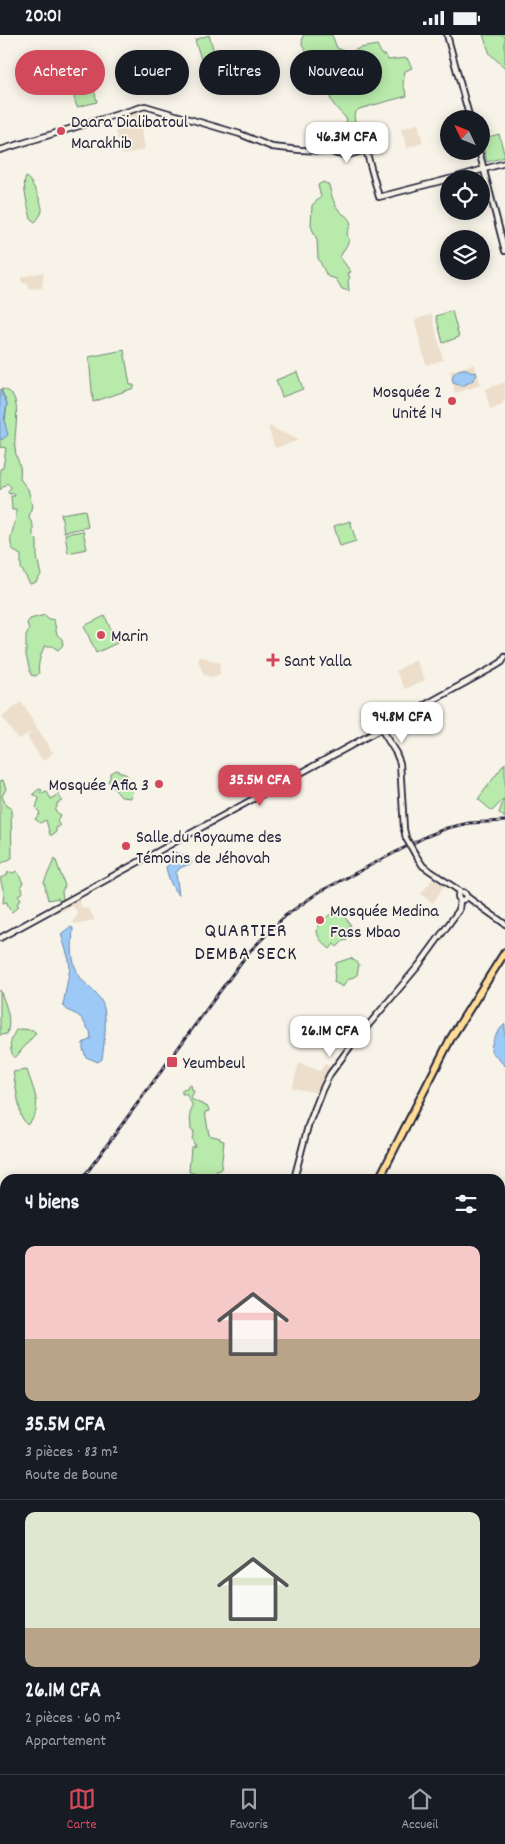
<!DOCTYPE html>
<html lang="fr">
<head>
<meta charset="utf-8">
<style>
	:root { --surface:#171b24; --page:#20242c; --text:#f1f3f6; --muted:#9ea1a6; --line:#363941; --accent:#d1495b }
	body { margin:0; font-family:Dekko,sans-serif; background:var(--page); color:var(--text); height:100vh; display:flex; flex-direction:column; font-size:19px; white-space:nowrap }
	* { box-sizing:border-box; margin:0 }
	p { font-size:16px; color:var(--muted) }
	.icon { flex:none; width:28px; height:28px; fill:none; stroke:currentColor; stroke-width:2; stroke-linecap:round; stroke-linejoin:round }
	.map { position:relative; flex:1; overflow:hidden }
	.panel { position:absolute; left:0px; top:1139px; width:505px; height:601px; display:flex; flex-direction:column; background:var(--surface); border-radius:15px 15px 0 0; box-shadow:0 2px 12px #0003 }
	.panel>* { flex:none }
	.hud { position:absolute; left:15px; top:15px; width:475px; height:45px; display:flex; gap:10px }
	.needle { width:32px; rotate:313deg }
	.buttons { position:absolute; left:440px; top:75px; display:grid; gap:10px }
	.buttons a { display:grid; place-items:center; width:50px; height:50px; border-radius:50%; background:var(--surface); box-shadow:0 2px 12px #0003; font-size:25px }
	.price { position:absolute; translate:-50% -42px; padding:0 11px; border-radius:10px; background:#fff; color:#222; font-size:16px; line-height:32px; filter:drop-shadow(0 1px 2px #0008) }
	.price::after { content:''; position:absolute; left:50%; top:30px; width:15px; height:11px; margin-left:-8px; background:inherit; clip-path:polygon(0 0,100% 0,50% 100%) }
	.price.active { background:var(--accent); color:#fff }
	ul { padding:0; list-style:none }
	li { display:grid; align-content:center; gap:10px; height:265px; padding:0 25px }
	li+li { border-top:1px solid var(--line) }
	li span { display:grid; place-items:center; height:155px; border-radius:10px; color:#555 }
	li>.icon { margin-inline-start:auto }
	span .icon { width:90px; height:90px; fill:#fffc; stroke-width:1 }
	li b { font-size:21px }
	h2 { display:flex; justify-content:space-between; align-items:center; height:60px; padding:0 25px; font-size:21px }
	.chip { padding:0 18px; border-radius:22px; background:var(--surface); box-shadow:0 2px 12px #0003; font-size:18px; line-height:45px }
	.chip.active { background:var(--accent); color:#fff }
	.status { display:flex; justify-content:space-between; align-items:center; height:35px; padding:0 25px; background:var(--surface); direction:ltr }
	.status svg { height:14px; fill:currentColor }
	.menu { display:flex; justify-content:space-around; align-items:center; height:70px; border-top:1px solid var(--line); background:var(--surface); font-size:14px; color:var(--muted) }
	.menu a { display:grid; justify-items:center; gap:2px }
	.menu .active { color:var(--accent) }
	.map>svg:first-child { display:block }
	.built { fill:#ecdeca }
	.green { fill:#b8eaab; stroke:#6d8673 }
	.water { fill:#9cc9f6; stroke:#6b86ab }
	.lines { fill:none; stroke-linecap:round; stroke-linejoin:round }
	.secondary-casing { stroke:#22223b; stroke-width:8 }
	.highway-casing { stroke:#22223b; stroke-width:10 }
	.secondary { stroke:#f7f3e8; stroke-width:4.5 }
	.highway { stroke:#ffdd96; stroke-width:6 }
	.rail-casing { stroke:#22223b; stroke-width:3 }
	.rail { stroke:#f7f3e8; stroke-width:1; stroke-dasharray:4; stroke-linecap:butt }
	.secondary-bridge-casing { stroke:#22223b; stroke-width:8; stroke-linecap:butt }
	.secondary-bridge { stroke:#f7f3e8; stroke-width:4.5 }
	.poi-dot { fill:#d1495b; stroke:#f7f3e8; stroke-width:2 }
	.labels { text-anchor:middle; stroke-width:4; stroke-linejoin:round; paint-order:stroke }
	.poi-label { font-size:18px; fill:#22223b; stroke:#f7f3e8; text-anchor:start }
	.quarter-label { font-size:20px; letter-spacing:1px; fill:#22223b; stroke:#f7f3e8 }
</style>
</head>
<body>
<div class="status"><b>20:01</b><svg viewBox="0 0 49 12"><path d="M0 12V9h3v3zM5 12V6h3v6zM10 12V3h3v9zM15 12V0h3v12zM26 1h20v11H26zM47 4h2v5h-2z"/></svg></div>
<div class="map">
<svg width="505" height="1739" viewBox="0 0 505 1739">
	<rect width="100%" height="100%" fill="#f7f3e8"/>
	<filter id="ink" filterUnits="userSpaceOnUse"><feTurbulence type="fractalNoise" baseFrequency=".02" numOctaves="2"/><feDisplacementMap in="SourceGraphic" scale="10" xChannelSelector="R" yChannelSelector="G"/><feConvolveMatrix kernelMatrix="1 2 1 2 8 2 1 2 1" color-interpolation-filters="sRGB"/></filter>
	<g filter="url(#ink)">
		<path class="built" d="M139 75 145 114 123 120 112 84Z
			M418 89 423 108 407 113 401 94Z
			M44 237 42 253 28 254V248H22L21 242Z
			M432 279 443 325 426 330 415 287 417 284Z
			M474 329 481 350 455 358 450 336Z
			M505 347V365L501 370 490 374 485 354Z
			M268 391 297 404V406L276 413 274 411Z
			M200 621 220 628V639L213 642 204 640 198 625Z
			M416 625 425 645 405 654 396 636Z
			M21 667 53 718 43 726 27 702 30 699V698L18 704 2 682Z
			M432 845H435L444 851 433 868 421 859Z
			M77 862 82 873 89 874 95 885 74 889 73 886 78 879 73 871 57 878 54 875Z
			M299 1028 320 1036 325 1029 332 1034 319 1058 292 1053Z
			M5 1675V1732L3 1734 0 1730V1679Z"/>
		<path class="green" d="M209 0 215 20 201 24 195 5Z
			M303 0H332L337 13 349 18 360 13 377 10 382 20H386L388 25 407 23 412 33 405 36 403 49 407 61 359 74 354 79 355 87 347 101 343 99 347 84C334 71 327 65 328 46L317 34 302 10Z
			M483 0H505V33L490 19Z
			M91 42 97 67 77 72 70 49Z
			M499 99 505 122 487 127 481 104Z
			M26 142C32 145 43 169 42 176 41 180 38 184 35 187L31 184C29 174 21 150 26 142Z
			M323 147 329 150C331 158 333 167 338 174 344 182 347 178 351 189L347 198 349 206 340 222 351 237 348 238 350 243 348 245 349 256 342 254 336 244 327 241 318 223 317 205 311 191 312 170 321 162 318 150Z
			M452 276 459 302 443 308 436 281Z
			M124 315 130 350H134V353L93 367 89 322Z
			M297 337 303 354 282 362 276 345Z
			M1 354C26 355 13 398 15 413 15 420 19 426 20 432 21 436 20 440 20 444L28 454 32 470 29 483 33 490V501L37 505V522L41 540 36 547 30 549 21 533V520C0 511 18 492 16 475H12L11 461H15L14 458 9 459 8 457 11 452 7 448 0 455V434L3 433 6 413 0 412V404H3L7 369Z
			M85 475 88 492 64 497 61 479Z
			M350 486 356 506 340 511 334 491Z
			M83 496 87 514 68 518 65 499Z
			M45 580 49 584 54 585 57 600 62 604 63 610 58 615 52 611H45C41 617 37 631 39 638L36 641 31 640 26 620V600C30 594 29 595 27 588L30 584Z
			M105 581 117 608 96 618 84 591Z
			M505 728V783L499 778 504 764 492 776 478 764Z
			M116 735 127 740 132 756 131 763 121 762 108 746 110 743V738Z
			M3 745 6 754 2 761 6 771 11 773 12 823 0 829V746Z
			M39 754 42 755 40 758 41 759 47 757 51 764 58 759 62 766 57 768V772L55 775 60 780 57 786 60 791 56 793V797L52 800H50L46 785 40 788 35 784 40 778 36 773 39 763 33 759Z
			M55 823 65 851 62 856 63 866 60 867 58 863 48 865 44 847Z
			M17 836 23 848 21 850 23 857 18 860 21 864 17 869 19 871 12 877 9 874 7 867 3 868 4 858 0 843 8 840 7 838 11 837 13 838Z
			M338 874 351 890 347 893 349 897 353 894 355 897 346 906 344 905 337 912 334 909 330 914C307 896 318 888 338 874Z
			M351 923 359 929 357 940 346 946 343 952 334 947 336 928Z
			M0 955C6 971 12 983 7 999L0 1000Z
			M20 994 33 995 36 998 15 1023C7 1013 11 1004 16 995Z
			M27 1035C33 1055 45 1074 27 1090L21 1081 13 1037Z
			M188 1050H191L192 1055 194 1056 191 1064 208 1072 209 1076 205 1077 209 1100 220 1103V1105L224 1106 221 1135 216 1136 215 1144H195L196 1141 194 1138 189 1137 191 1112 195 1111 192 1104 194 1096 191 1095 190 1078 192 1074V1069L186 1059H182V1055L187 1054Z"/>
		<path class="water" d="M462 334H467L472 338 476 337 477 340 472 346 462 351 453 348C451 341 454 336 462 334Z
			M0 354 7 369 4 385 8 400 3 404H0Z
			M174 817 184 820H188L192 828 180 833 176 838 179 860C173 857 167 839 166 832L171 827 170 819Z
			M70 892 73 893C72 911 70 926 80 942 87 952 102 961 104 973 107 988 104 1010 102 1024L98 1027 86 1022 83 1014V1008L91 1004 90 996C85 992 85 986 80 982 74 977 67 977 63 970L70 933 69 925 61 899Z
			M505 989V1031L491 1016C491 1005 497 997 505 989Z"/>
		<g class="lines">
			<defs>
				<path id="secondary" d="M447 0 470 84
					M0 115 145 71 240 99 272 112 300 115 330 116 337 119 348 120 366 115 379 162 449 144
					M479 116 505 216
					M450 144 505 128
					M381 694 396 718 400 728 404 794 406 803
					M415 819 423 831 461 857
					M458 861a4 4 0 1 1 8 0a4 4 0 1 1-8 0Z
					M466 861 505 889
					M0 903 494 632 502 627 505 622
					M294 1144 308 1091 322 1055 330 1039 350 1012 419 930 459 875 460 865
					M500 1293 505 1296
					M0 1428 5 1429
					M500 1518 505 1511
					M315 1739 319 1735"/>
				<path id="highway" d="M379 1144 451 1003 505 917
					M500 1526 505 1519
					M112 1739 114 1735
					M118 1739 120 1735
					M321 1739 325 1735"/>
			</defs>
			<use href="#secondary" class="secondary-casing"/>
			<use href="#highway" class="highway-casing"/>
			<use href="#secondary" class="secondary"/>
			<use href="#highway" class="highway"/>
			<defs>
				<path id="rail" d="M82 1144 248 918 285 881 319 857 425 802 447 793 469 788 505 786
					M0 1266 5 1259
					M500 1709 505 1708
					M462 1739 466 1735"/>
			</defs>
			<use href="#rail" class="rail-casing"/>
			<use href="#rail" class="rail"/>
			<defs>
				<path id="secondary-bridge" d="M406 803 415 819"/>
			</defs>
			<use href="#secondary-bridge" class="secondary-bridge-casing"/>
			<use href="#secondary-bridge" class="secondary-bridge"/>
		</g>
	</g>
	<g class="poi-dot">
		<circle cx="61" cy="96" r="5"/>
		<circle cx="452" cy="366" r="5"/>
		<circle cx="101" cy="600" r="5"/>
		<path d="M270.5 617.5h5v5h5v5h-5v5h-5v-5h-5v-5h5z"/>
		<circle cx="159" cy="749" r="5"/>
		<circle cx="126" cy="811" r="5"/>
		<circle cx="320" cy="885" r="5"/>
		<rect x="166" y="1021" width="12" height="12" rx="2.5"/>
	</g>
	<g class="labels">
		<g class="poi-label">
			<text x="71" y="92">Daara Dialibatoul<tspan x="71" dy="21">Marakhib</tspan></text>
			<text x="442" y="362" text-anchor="end">Mosquée 2<tspan x="442" dy="21">Unité 14</tspan></text>
			<text x="111" y="606">Marin</text>
			<text x="284" y="631">Sant Yalla</text>
			<text x="149" y="755" text-anchor="end">Mosquée Afia 3</text>
			<text x="136" y="807">Salle du Royaume des<tspan x="136" dy="21">Témoins de Jéhovah</tspan></text>
			<text x="330" y="881">Mosquée Medina<tspan x="330" dy="21">Fass Mbao</tspan></text>
			<text x="183" y="1033">Yeumbeul</text>
		</g>
		<g class="quarter-label">
			<text x="246" y="901">QUARTIER<tspan x="246" dy="23">DEMBA SECK</tspan></text>
		</g>
	</g>
</svg>
<div class="buttons">
<a><svg class="needle" viewBox="-14 -14 28 28"><path d="M0-13l5 13h-10z" fill="#e53935"/><path d="M0 13l5-13h-10z" fill="#9ea1a6"/></svg></a>
<a><svg class="icon" aria-label="locate" viewBox="0 0 24 24"><circle cx="12" cy="12" r="6"/><path d="M12 2v4M12 18v4M2 12h4M18 12h4"/></svg></a>
<a><svg class="icon" aria-label="layers" viewBox="0 0 24 24"><path d="M12 4l9 5-9 5-9-5zM3 14l9 5 9-5"/></svg></a>
</div>
<b class="price" style="left:347px;top:129px">46.3M CFA</b>
<b class="price" style="left:402px;top:709px">94.8M CFA</b>
<b class="price active" style="left:260px;top:772px">35.5M CFA</b>
<b class="price" style="left:330px;top:1023px">26.1M CFA</b>
<div class="hud">
<a class="chip active">Acheter</a>
<a class="chip">Louer</a>
<a class="chip">Filtres</a>
<a class="chip">Nouveau</a>
</div>
<section class="panel">
<h2>4 biens<svg class="icon" aria-label="filters" viewBox="0 0 24 24"><path d="M4 7h16M4 17h16"/><circle cx="9" cy="7" r="2"/><circle cx="15" cy="17" r="2"/></svg></h2>
<ul>
<li><span style="background:linear-gradient(#f6c9c9 60%,#b9a48a 0)"><svg class="icon" aria-label="home" viewBox="0 0 24 24"><path d="M3 11l9-7 9 7M6 9v11h12V9"/></svg></span><div><b>35.5M CFA</b><p>3 pièces · 83 m²</p><p>Route de Boune</p></div></li>
<li><span style="background:linear-gradient(#dfe7d0 75%,#b9a48a 0)"><svg class="icon" aria-label="home" viewBox="0 0 24 24"><path d="M3 11l9-7 9 7M6 9v11h12V9"/></svg></span><div><b>26.1M CFA</b><p>2 pièces · 60 m²</p><p>Appartement</p></div></li>
</ul>
</section>
</div>
<nav class="menu">
<a class="active"><svg class="icon" aria-label="map" viewBox="0 0 24 24"><path d="M3 6l6-2 6 2 6-2v14l-6 2-6-2-6 2zM9 4v14M15 6v14"/></svg>Carte</a>
<a><svg class="icon" aria-label="saved" viewBox="0 0 24 24"><path d="M7 4h10v16l-5-4-5 4z"/></svg>Favoris</a>
<a><svg class="icon" aria-label="home" viewBox="0 0 24 24"><path d="M3 11l9-7 9 7M6 9v11h12V9"/></svg>Accueil</a>
</nav>
</body>
</html>
